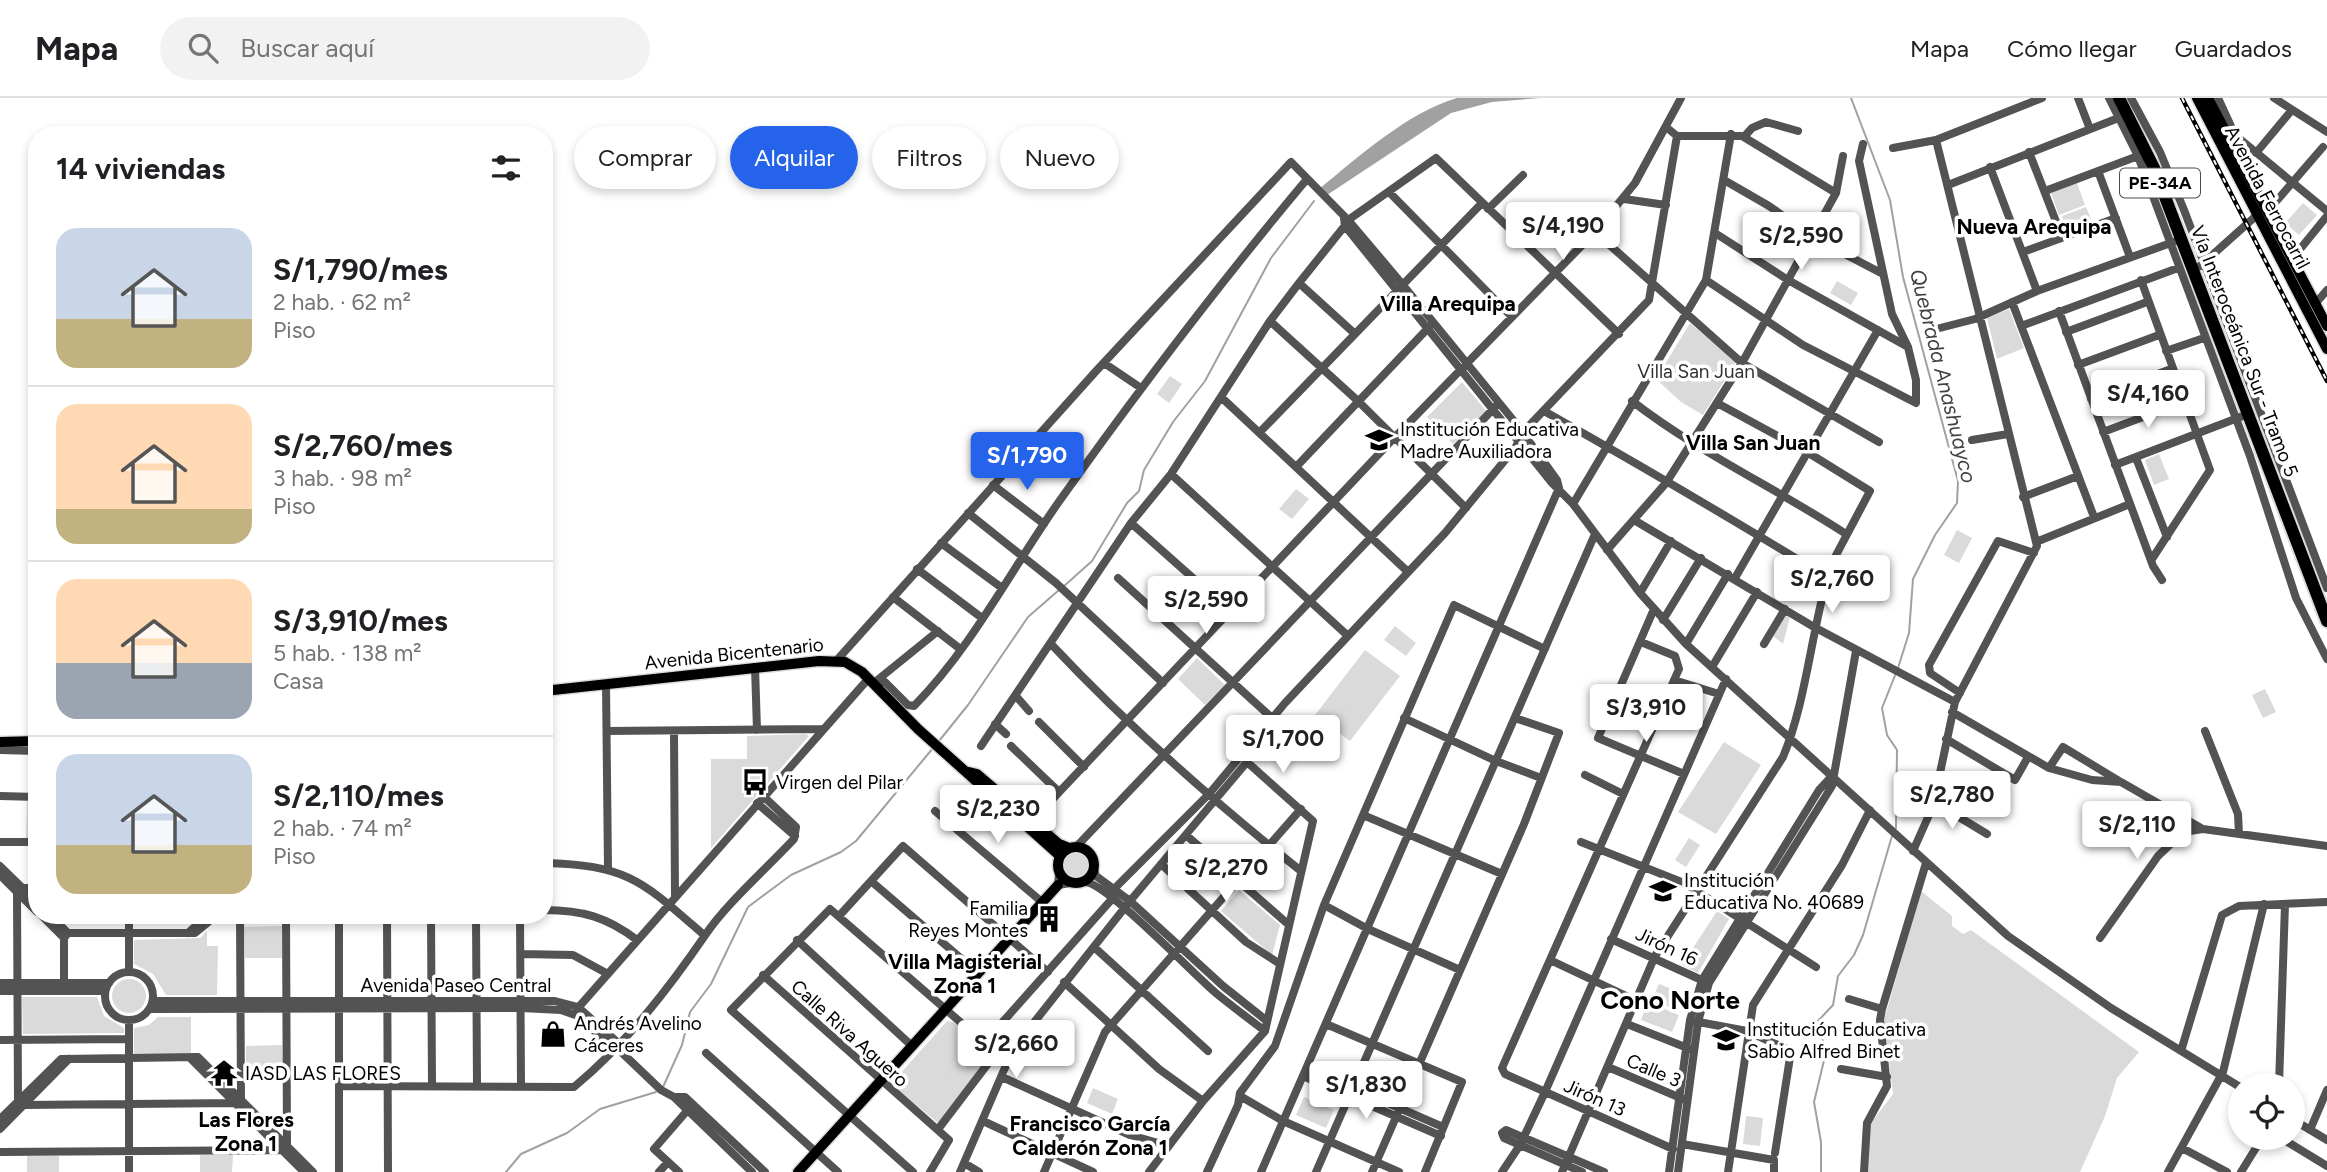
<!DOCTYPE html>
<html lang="es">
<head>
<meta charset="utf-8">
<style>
	:root { --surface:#fff; --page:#f2f2f2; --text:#202124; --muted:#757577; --line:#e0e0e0; --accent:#2563eb }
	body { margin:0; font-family:Figtree,sans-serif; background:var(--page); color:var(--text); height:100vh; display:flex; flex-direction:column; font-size:26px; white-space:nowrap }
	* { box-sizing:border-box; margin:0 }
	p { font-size:23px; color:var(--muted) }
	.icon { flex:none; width:38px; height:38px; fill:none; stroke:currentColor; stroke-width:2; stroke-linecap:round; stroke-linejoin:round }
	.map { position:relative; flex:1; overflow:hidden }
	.side { position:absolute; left:28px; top:28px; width:525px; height:798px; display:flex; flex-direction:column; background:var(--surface); border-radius:28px; box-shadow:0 4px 10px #0003 }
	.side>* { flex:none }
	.banner { position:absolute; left:574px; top:28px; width:665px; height:63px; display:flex; gap:14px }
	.tools { position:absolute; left:2228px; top:975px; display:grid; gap:14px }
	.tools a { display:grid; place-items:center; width:77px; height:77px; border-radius:50%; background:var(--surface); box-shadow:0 4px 10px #0003; font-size:35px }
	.price { position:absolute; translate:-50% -60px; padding:0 16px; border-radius:7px; background:#fff; color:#222; font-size:23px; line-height:46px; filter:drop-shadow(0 2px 4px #0008) }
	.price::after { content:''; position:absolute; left:50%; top:42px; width:21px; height:16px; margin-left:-10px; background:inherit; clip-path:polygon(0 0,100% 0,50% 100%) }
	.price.active { background:var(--accent); color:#fff }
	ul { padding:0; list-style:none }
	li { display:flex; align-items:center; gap:21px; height:175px; padding:0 28px }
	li+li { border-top:2px solid var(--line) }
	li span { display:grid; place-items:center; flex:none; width:196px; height:140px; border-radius:21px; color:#555 }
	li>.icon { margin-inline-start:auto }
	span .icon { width:84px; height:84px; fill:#fffc; stroke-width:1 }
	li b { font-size:30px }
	h2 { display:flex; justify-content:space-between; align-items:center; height:84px; padding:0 28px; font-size:30px }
	.tag { padding:0 24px; border-radius:32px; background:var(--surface); box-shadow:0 4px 10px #0003; font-size:24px; line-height:63px }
	.tag.active { background:var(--accent); color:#fff }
	header { display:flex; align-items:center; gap:42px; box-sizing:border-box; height:98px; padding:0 35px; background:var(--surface); border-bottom:2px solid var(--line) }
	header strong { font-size:33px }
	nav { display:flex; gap:38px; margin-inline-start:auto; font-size:24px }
	.search { width:490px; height:63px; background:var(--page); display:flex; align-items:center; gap:18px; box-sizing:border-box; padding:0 24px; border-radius:38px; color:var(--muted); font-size:26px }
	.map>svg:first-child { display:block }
	.green { fill:#dadada }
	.water { fill:#a1a1a1 }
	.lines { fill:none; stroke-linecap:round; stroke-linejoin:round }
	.stream { stroke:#a1a1a1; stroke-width:2 }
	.major-casing { stroke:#dbdbdb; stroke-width:13 }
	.highway-casing { stroke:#dbdbdb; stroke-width:16 }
	.minor { stroke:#535353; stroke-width:8 }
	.major { stroke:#000; stroke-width:10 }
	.highway { stroke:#000; stroke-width:12 }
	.rail-casing { stroke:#000; stroke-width:4.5 }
	.rail { stroke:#fff; stroke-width:2; stroke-dasharray:5; stroke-linecap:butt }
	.labels { text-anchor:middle; stroke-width:7; stroke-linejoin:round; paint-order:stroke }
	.shield { fill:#fff; stroke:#4c4c4c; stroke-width:2 }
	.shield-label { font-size:18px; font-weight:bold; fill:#000 }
	.street-label { font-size:19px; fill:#000; stroke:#fff }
	.park-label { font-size:19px; fill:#313131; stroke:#fff }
	.poi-label { font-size:19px; fill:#000; stroke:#fff; text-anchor:start }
	.neighbourhood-label { font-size:21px; font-weight:bold; fill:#000; stroke:#fff }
	.water-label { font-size:21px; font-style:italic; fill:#424242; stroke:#fff }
	.district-label { font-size:26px; font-weight:bold; fill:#000; stroke:#fff }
</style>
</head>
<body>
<header>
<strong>Mapa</strong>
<div class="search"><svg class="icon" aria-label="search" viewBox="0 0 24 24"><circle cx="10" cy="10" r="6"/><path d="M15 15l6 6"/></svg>Buscar aquí</div>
<nav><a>Mapa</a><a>Cómo llegar</a><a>Guardados</a></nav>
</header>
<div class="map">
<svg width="2327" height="1074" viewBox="0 0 2327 1074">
	<rect width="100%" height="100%" fill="#fff"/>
	<path class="green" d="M2077 85 2085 107 2059 117 2051 95Z
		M2303 105 2317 117 2299 137 2285 125Z
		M2086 109 2091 121 2066 130 2062 118Z
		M1837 183 1858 195 1851 207 1830 195Z
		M2009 211 2024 250 1997 261 1987 220Z
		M1690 225 1736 264 1703 317 1681 304 1656 281Z
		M1170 278 1182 286 1169 305 1157 296Z
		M1462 284 1486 313 1453 346 1427 319Z
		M2159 356 2169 381 2154 387 2145 362Z
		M1296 391 1309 401 1292 421 1279 411Z
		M1957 432 1972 440 1959 465 1944 457Z
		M1786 516 1790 519 1783 546 1773 538Z
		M1395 528 1416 545 1406 558 1384 542Z
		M1365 552 1400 578 1350 643 1315 617Z
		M1197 560 1225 587 1205 607 1178 581Z
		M2265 591 2276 614 2263 620 2252 597Z
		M806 636 809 638 711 750V661H747V638Z
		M1724 644 1761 667 1716 736 1678 714Z
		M27 704H37V740H26Z
		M1689 740 1700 747 1686 769 1675 762Z
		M1061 768a15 15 0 1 1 30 0a15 15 0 1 1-30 0Z
		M1239 792 1280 827 1272 857 1221 813Z
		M1921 793 1952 818V828L1963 836 1971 832 2139 954 2117 980 2105 1018 2080 1074H1868L1870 1026 1893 996 1884 922Z
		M1717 813 1729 821 1698 875 1682 867Z
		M282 828V860H245L244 829Z
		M207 833V848H218L217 897H166L153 876 134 866V842L200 840Z
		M112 898a17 17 0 1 1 34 0a17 17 0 1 1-34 0Z
		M1659 886 1685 896 1678 912 1652 902Z
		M22 899H97L104 918 124 930V935L23 936Z
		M1648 904 1679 917 1672 934 1641 922Z
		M158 919H191V956L134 957V930L149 927Z
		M947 923 954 924 991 958 938 1025 891 986Z
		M282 947 283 978H246V948Z
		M1093 990 1118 1001 1112 1016 1087 1005Z
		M1304 999 1334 1012 1326 1030 1296 1017Z
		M1746 1018 1763 1020 1760 1048 1743 1046Z
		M200 1057H233L232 1074H200Z
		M27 1058H59V1074H27Z"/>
	<path class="water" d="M1457 0H1540L1492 4 1451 15 1324 99 1318 92C1357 60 1408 14 1457 0Z"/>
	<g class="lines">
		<path class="stream" d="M1851 0 1890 102 1903 179 1958 383 1957 405 1935 437 1913 481 1909 535 1898 570
			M1063 489 1092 463 1127 405 1139 393 1144 372 1173 324 1205 283 1271 160 1314 103
			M1896 575 1882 610 1887 637 1897 652 1896 730
			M939 643 968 607 1028 519 1059 492
			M663 989 682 947 690 914 711 886 748 809 791 777 841 754 856 743 933 650
			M506 1074 521 1056 567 1035 600 1011 656 994
			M1821 1074V1044L1814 1004 1827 950 1817 932V924L1833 907 1838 878 1854 857 1863 837 1892 738"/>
		<defs>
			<path id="major" d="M2197 0 2327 251
				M2208 0 2327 228
				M544 593 819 563 845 564 862 574 918 631 1060 758
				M0 644 37 643
				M969 674 977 676 1059 746 1069 750
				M1058 767a18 18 0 1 1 36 0a18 18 0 1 1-36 0Z
				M798 1074 1058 787"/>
			<path id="highway" d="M2119 0 2154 70 2327 523"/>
		</defs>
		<use href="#major" class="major-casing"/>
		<use href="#highway" class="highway-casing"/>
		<path class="minor" d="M2078 0 2090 31
			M2109 0 2138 58 2250 358 2296 500 2327 561
			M2131 0 2160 54 2184 112 2327 490
			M2218 0 2235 37
			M2274 0 2327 34
			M1666 29 1677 38H1742L1836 95
			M2225 35 2235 37 2327 113
			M1744 39 1752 30 1766 24 1798 33
			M1893 50 1936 42 2042 0
			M2029 54 2062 139
			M2256 55 2291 13
			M1990 69 2037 193
			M2098 73 2130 159
			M1724 82 1769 108 1816 141 1883 176
			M1948 87 2121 19
			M2045 93 2138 58
			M1389 94 1512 219
			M1624 101 1666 107
			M1488 111 1523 77
			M1344 120 1345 128 1552 385 1573 406 1640 495 1686 546 2008 838 2111 910 2240 989
			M1595 134 1742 265 1879 344
			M1715 135 1788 182 1908 249
			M2023 154 2116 120
			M2292 161 2327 118
			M2200 168 2257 117 2273 107 2323 49
			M1706 182 1803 247 1916 305V282L1908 249 1892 216 1859 63 1863 46
			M2141 182 2210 372 2152 461
			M1299 185 1354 235
			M2012 204 2094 419
			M2315 206 2327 192
			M2059 213 2153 468 2162 482
			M1270 223 1358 303 1466 410
			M2021 228 2178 170
			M1936 231 1975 221 2037 193 2182 141
			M2066 234 2147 204
			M2166 253 2204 240
			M1104 265 1141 290
			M2078 267 2159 237
			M1221 299 1407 473
			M2091 301 2171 271
			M1632 303C1699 355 1776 390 1846 436
			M1544 313C1638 366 1732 421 1825 478
			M1260 334 1482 105
			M2103 334 2183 304
			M1972 342 2008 336
			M2136 360 2167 439
			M2115 367 2248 316
			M1296 369 1431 227
			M1171 376 1347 537
			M993 387 1044 426
			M2023 399 2078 378
			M1573 406 1706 182 1731 36
			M968 415 1056 485 1163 585
			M1634 422 1814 529 1955 604
			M1131 425 1230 513
			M2036 444 2130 406
			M941 445 1002 490
			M1607 452 1666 385 1742 265 1836 95 1843 58
			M917 471 982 520
			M1118 480 1272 620
			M1735 480 1878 232
			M1640 495 1671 443
			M893 499 959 550
			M1654 511 1598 640 1684 676
			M1663 522 1701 460
			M1641 544 1675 558 1679 571 1502 970 1505 976 1673 1051
			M1051 546C1128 628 1213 703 1301 773
			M1686 546 1728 476
			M1764 546 1785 511
			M837 562 1097 272 1291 64 1349 123 1398 181 1518 328 1557 382 1559 390 1261 1074
			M755 569 757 632
			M1712 569 1757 494
			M1674 582 1719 596
			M875 584 938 533
			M875 585 885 584 908 607 914 608C972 549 1011 472 1058 405 1137 294 1219 186 1307 81
			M606 586 608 771
			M1960 595 1930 575 1929 567 1998 443 2034 455
			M1016 598 1029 613
			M1952 614 2049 670 2092 682 2121 684 2201 730
			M1404 620 1496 663 1541 680
			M1039 624 1084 669
			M995 626 1006 636
			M607 633 823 631
			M674 633 675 799
			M2205 633 2238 716 2239 736
			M1946 641 2015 682 2028 659
			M981 648 1131 425 1171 376 1270 223 1299 185 1351 120 1436 60 1619 236
			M1011 648 1059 694
			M0 652 37 653
			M2049 670 2063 649 2119 683
			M1585 677 1623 696
			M0 698 37 699
			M1934 704 1987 736
			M757 705 795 738
			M935 713 1042 804
			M1363 717 1502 776
			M1028 727 1394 340 1595 134 1635 85 1681 0
			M1186 737 1289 827
			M0 744H37
			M1581 744 1684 785 1816 869
			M1076 749 1496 308
			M1913 753 1933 708 1955 604 2037 448 1936 42
			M544 765C629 767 643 784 704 837
			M1161 766 1246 844 1280 866
			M0 768 37 804
			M1094 772 1096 778 1130 803 1223 888 1267 923
			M1059 775 1058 787 1070 785
			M0 777 37 814
			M871 783 978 875
			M1085 784C1107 785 1194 877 1217 896 1233 909 1249 921 1265 933
			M37 790H23L17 795 18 1004 23 1007 236 1005 241 1001 240 817
			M1324 807 1368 831 1460 872
			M544 812C582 812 607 819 637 842
			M41 817 64 840
			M50 817 68 835H195L217 817
			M129 817V874
			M339 817V1074
			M387 817 388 1074
			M431 817 432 988
			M476 817 477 988
			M520 817 521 988
			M839 818 903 748 1048 874
			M188 835 208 817
			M2100 840 2158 758 2183 734 2203 731 2327 748
			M1611 841 1706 884
			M797 842 912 948
			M1094 849 1208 953
			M521 856 573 857 608 876
			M1550 862 1637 903
			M105 898a24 24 0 1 1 48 0a24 24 0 1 1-48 0Z
			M763 877 949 1042 930 1074
			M64 884V840L68 835
			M1064 884 1159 971 1203 1003
			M0 885H109
			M0 893H105
			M1849 901 1882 911
			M153 903H555L578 909 616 943V949
			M150 911 521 910 561 912 578 918 611 948 616 949 661 992 674 999 752 1074
			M577 911 869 580
			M129 923V1074
			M1693 923 1747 933 1791 953 1775 1055
			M1326 926 1462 984 1425 1074
			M1627 926 1690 951
			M0 942 129 941
			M984 945 1112 801 1113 792 1209 696 1285 605 1445 435 1515 350 1526 331 1649 202 1677 38
			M2181 953 2222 817 2239 808 2327 804
			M706 955 838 1074
			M190 960 304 1074
			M1608 969 1683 1001
			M1307 970 1443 1029
			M1841 971 1887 979
			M1303 978 1441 1038
			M1002 979 1130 1037 1169 1048
			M2279 987 2285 806
			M339 988 574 989C626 946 669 890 706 836 726 806 768 769 794 741L796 729 763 698
			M1240 998 1283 1023 1399 1074
			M674 999H685L765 1074
			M0 1021 61 961 198 959 313 1074
			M2292 1021 2327 1042
			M983 1023 1093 1074
			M0 1031 69 961
			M2310 1032 2327 992
			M2281 1040 2327 1068
			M1682 1046 1774 1062V1074
			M2182 1050 2227 1074
			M0 1054 282 1052 287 1048 286 817
			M964 1065 979 1074
			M659 1074 668 1064
			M679 1074 654 1051 686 1014
			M913 1074 731 912 830 811 996 955 939 1030
			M960 1074 1013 951 1130 803 1247 664 1255 648
			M1044 1074 1105 934 1301 711
			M1149 1074 1203 1003 1265 933 1313 723 1247 664
			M1207 1074 1238 1007 1240 995 1275 948 1324 807 1454 507 1545 551
			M1316 1074 1595 436
			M1372 1074 1524 726 1559 635 1515 620
			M1502 1074 1520 1047 1545 994 1726 581
			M1562 1074 1655 858 1783 659C1805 607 1811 538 1827 481L1825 478 1870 393 1807 354 1717 305
			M1582 1074 1504 1040 1502 1035 1506 1032 1604 1074
			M1669 1074 1690 922 1702 882 1819 692 1833 677
			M1678 1074 1698 924 1709 885 1832 688 1856 553
			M1728 1074 1753 907 1842 767 1870 712
			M1864 1074 1867 1025 1887 988 1880 922 1882 911 1926 765
			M2168 1074 2223 974 2264 806
			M2241 1074 2262 1040"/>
		<use href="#major" class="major"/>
		<use href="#highway" class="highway"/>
		<defs>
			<path id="rail" d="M2182 0 2327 283"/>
		</defs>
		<use href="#rail" class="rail-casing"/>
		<use href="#rail" class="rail"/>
	</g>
	<defs>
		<symbol id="school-bare" viewBox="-9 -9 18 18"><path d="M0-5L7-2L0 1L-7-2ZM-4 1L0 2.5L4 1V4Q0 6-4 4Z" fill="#000" stroke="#fff" stroke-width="2.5" paint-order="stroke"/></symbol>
		<symbol id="bus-bare" viewBox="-9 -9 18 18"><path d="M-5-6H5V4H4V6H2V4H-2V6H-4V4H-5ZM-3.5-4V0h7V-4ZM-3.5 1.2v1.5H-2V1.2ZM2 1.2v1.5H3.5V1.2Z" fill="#000" stroke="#fff" stroke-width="2.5" paint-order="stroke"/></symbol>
		<symbol id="building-bare" viewBox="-9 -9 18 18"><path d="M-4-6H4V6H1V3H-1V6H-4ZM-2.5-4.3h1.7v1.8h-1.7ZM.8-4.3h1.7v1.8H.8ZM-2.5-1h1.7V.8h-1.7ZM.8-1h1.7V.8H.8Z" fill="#000" stroke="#fff" stroke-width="2.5" paint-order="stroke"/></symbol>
		<symbol id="shop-bare" viewBox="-9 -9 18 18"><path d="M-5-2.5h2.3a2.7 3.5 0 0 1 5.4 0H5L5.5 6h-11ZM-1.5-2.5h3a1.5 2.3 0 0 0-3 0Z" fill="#000" stroke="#fff" stroke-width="2.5" paint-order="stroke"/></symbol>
		<symbol id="temple-bare" viewBox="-9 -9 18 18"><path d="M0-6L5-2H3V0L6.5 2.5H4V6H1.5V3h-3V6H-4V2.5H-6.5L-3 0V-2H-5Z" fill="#000" stroke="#fff" stroke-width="2.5" paint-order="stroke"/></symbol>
	</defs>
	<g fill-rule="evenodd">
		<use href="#school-bare" x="1360" y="323" width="38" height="38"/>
		<use href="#bus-bare" x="736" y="665" width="38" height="38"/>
		<use href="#school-bare" x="1644" y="774" width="38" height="38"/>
		<use href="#building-bare" x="1030" y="802" width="38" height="38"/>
		<use href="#shop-bare" x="534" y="917" width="38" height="38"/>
		<use href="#school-bare" x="1707" y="923" width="38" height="38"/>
		<use href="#temple-bare" x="205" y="956" width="38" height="38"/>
	</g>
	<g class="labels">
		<rect class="shield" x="2120" y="70.5" width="80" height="29" rx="5"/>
		<g class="shield-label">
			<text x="2160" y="91">PE-34A</text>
		</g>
		<g class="street-label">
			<text transform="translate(2268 99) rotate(62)" y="7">Avenida Ferrocarril</text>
			<text transform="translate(2245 253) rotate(69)" y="7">Vía Interoceánica Sur - Tramo 5</text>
			<text transform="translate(734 555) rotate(-6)" y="7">Avenida Bicentenario</text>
			<text transform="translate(1667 848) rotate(25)" y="7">Jirón 16</text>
			<text x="456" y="894">Avenida Paseo Central</text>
			<text transform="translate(850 935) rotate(42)" y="7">Calle Riva Aguero</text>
			<text transform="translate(1654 972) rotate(23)" y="7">Calle 3</text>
			<text transform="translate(1595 999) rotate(24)" y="7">Jirón 13</text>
		</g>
		<g class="park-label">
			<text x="1696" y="280">Villa San Juan</text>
		</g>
		<g class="poi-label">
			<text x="1400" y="338">Institución Educativa<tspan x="1400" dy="22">Madre Auxiliadora</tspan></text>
			<text x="776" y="691">Virgen del Pilar</text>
			<text x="1684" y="789">Institución<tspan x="1684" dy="22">Educativa No. 40689</tspan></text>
			<text x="1028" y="817" text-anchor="end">Familia<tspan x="1028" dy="22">Reyes Montes</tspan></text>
			<text x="574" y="932">Andrés Avelino<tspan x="574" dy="22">Cáceres</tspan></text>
			<text x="1747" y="938">Institución Educativa<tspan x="1747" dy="22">Sabio Alfred Binet</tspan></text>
			<text x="245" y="982">IASD LAS FLORES</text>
		</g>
		<g class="neighbourhood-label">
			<text x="2034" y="136">Nueva Arequipa</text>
			<text x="1448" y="213">Villa Arequipa</text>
			<text x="1753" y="352">Villa San Juan</text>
			<text x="965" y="871">Villa Magisterial<tspan x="965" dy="24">Zona 1</tspan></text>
			<text x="246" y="1029">Las Flores<tspan x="246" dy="24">Zona 1</tspan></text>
			<text x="1090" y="1033">Francisco García<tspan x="1090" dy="24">Calderón Zona 1</tspan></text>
		</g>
		<g class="water-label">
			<text transform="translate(1943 278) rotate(76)" y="7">Quebrada Anashuayco</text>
		</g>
		<g class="district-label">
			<text x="1670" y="911">Cono Norte</text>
		</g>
	</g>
</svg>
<div class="tools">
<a><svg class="icon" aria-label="locate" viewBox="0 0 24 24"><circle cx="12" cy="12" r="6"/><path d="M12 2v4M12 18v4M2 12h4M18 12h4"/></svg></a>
</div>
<b class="price" style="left:1563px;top:164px">S/4,190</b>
<b class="price" style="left:1801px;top:174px">S/2,590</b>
<b class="price" style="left:2148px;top:332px">S/4,160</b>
<b class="price active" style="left:1027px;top:394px">S/1,790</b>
<b class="price" style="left:1832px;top:517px">S/2,760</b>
<b class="price" style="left:1206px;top:538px">S/2,590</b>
<b class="price" style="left:1646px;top:646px">S/3,910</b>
<b class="price" style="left:1283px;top:677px">S/1,700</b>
<b class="price" style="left:1952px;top:733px">S/2,780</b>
<b class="price" style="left:998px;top:747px">S/2,230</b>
<b class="price" style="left:2137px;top:763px">S/2,110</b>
<b class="price" style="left:1226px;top:806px">S/2,270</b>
<b class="price" style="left:1016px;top:982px">S/2,660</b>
<b class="price" style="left:1366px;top:1023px">S/1,830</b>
<div class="banner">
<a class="tag">Comprar</a>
<a class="tag active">Alquilar</a>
<a class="tag">Filtros</a>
<a class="tag">Nuevo</a>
</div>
<section class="side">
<h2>14 viviendas<svg class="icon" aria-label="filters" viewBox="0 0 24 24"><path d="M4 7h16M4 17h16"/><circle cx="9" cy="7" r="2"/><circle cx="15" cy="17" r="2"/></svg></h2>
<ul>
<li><span style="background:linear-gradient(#c9d6e8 65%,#c2b280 0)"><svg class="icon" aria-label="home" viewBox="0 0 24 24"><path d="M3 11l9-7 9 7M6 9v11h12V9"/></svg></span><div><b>S/1,790/mes</b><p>2 hab. · 62 m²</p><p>Piso</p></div></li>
<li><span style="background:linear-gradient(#ffd9b3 75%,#c2b280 0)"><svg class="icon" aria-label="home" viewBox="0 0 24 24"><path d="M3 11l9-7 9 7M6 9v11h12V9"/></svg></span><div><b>S/2,760/mes</b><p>3 hab. · 98 m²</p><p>Piso</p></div></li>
<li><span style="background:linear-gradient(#ffd9b3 60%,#9aa5b1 0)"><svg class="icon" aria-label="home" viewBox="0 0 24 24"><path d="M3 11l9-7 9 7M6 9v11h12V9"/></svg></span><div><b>S/3,910/mes</b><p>5 hab. · 138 m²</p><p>Casa</p></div></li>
<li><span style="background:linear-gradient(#c9d6e8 65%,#c2b280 0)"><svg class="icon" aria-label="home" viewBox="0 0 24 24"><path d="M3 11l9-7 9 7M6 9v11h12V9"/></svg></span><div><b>S/2,110/mes</b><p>2 hab. · 74 m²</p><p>Piso</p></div></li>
</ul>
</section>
</div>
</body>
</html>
